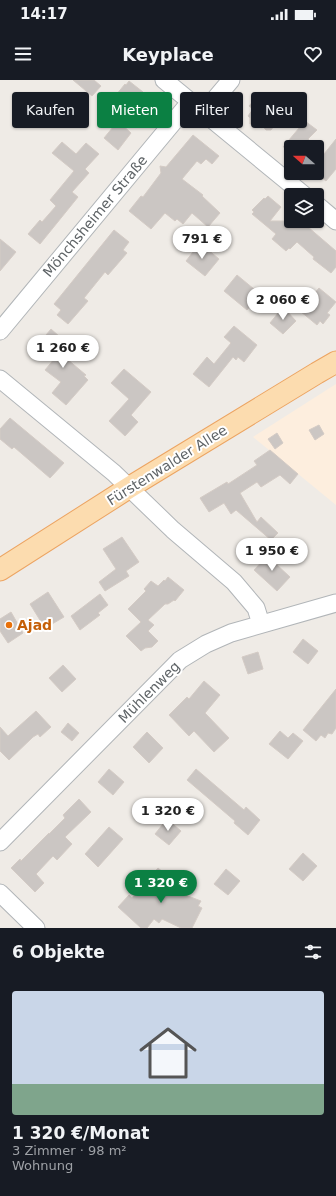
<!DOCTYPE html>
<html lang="de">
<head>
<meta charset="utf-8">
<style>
	:root { --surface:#171b24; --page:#242831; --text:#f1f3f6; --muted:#9ea1a6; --line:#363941; --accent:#0b8043 }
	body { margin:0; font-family:"DejaVu Sans",sans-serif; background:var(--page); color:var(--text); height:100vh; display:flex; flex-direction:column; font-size:15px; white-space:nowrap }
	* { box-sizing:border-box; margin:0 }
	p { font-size:13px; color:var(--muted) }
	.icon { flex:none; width:22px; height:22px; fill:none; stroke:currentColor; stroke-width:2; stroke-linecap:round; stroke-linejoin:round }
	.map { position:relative; height:848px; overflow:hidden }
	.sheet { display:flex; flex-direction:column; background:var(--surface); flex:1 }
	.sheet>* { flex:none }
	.banner { position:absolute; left:12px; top:12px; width:312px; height:36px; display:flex; gap:8px }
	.needle { width:26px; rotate:291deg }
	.tools { position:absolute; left:284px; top:60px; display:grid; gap:8px }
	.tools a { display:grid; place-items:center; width:40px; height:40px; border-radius:4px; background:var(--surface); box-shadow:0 1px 3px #0004; font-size:20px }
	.price { position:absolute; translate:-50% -34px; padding:0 9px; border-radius:14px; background:#fff; color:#222; font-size:13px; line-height:26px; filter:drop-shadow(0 1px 2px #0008) }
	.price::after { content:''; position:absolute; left:50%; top:24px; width:12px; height:9px; margin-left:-6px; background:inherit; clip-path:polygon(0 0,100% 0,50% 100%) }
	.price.current { background:var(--accent); color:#fff }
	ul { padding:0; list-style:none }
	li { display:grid; align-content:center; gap:8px; height:212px; padding:0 12px }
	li+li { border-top:1px solid var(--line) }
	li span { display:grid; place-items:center; height:124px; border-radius:4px; color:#555 }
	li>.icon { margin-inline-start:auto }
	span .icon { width:72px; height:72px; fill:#fffc; stroke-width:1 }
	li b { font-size:17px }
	h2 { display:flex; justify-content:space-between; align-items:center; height:48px; padding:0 12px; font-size:17px }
	.chip { padding:0 14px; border-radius:4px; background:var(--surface); box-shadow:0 1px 3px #0004; font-size:14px; line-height:36px }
	.chip.current { background:var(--accent); color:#fff }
	.status { display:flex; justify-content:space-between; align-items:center; height:28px; padding:0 20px; background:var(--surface); direction:ltr }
	.status svg { height:11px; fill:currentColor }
	header { display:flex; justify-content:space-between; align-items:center; height:52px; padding:0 12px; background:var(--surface); font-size:18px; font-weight:700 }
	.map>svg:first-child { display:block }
	.commercial { fill:#fdeede }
	.building { fill:#cbc6c3; stroke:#d4cbc5 }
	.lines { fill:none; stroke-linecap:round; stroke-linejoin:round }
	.minor-casing { stroke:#b1b5b8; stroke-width:19 }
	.major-casing { stroke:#eca462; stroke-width:23 }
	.minor { stroke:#fff; stroke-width:17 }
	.major { stroke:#fcdcaf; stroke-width:21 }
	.food-dot { fill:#e8710a; stroke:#fff; stroke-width:1.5 }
	.labels { text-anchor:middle; stroke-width:4; stroke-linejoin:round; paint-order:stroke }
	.street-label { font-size:14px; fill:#5e6366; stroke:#fff }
	.food-label { font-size:14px; font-weight:bold; fill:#c56008; stroke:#fff; text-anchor:start }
</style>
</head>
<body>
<div class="status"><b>14:17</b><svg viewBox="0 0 49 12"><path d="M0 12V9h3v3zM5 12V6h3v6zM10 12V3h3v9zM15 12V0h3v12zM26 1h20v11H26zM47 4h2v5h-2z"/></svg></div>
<header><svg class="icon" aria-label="menu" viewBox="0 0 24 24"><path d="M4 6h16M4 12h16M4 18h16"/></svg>Keyplace<svg class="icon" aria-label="heart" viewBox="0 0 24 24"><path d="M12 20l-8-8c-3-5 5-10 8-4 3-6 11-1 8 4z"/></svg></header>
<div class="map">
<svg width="336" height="848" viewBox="0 0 336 848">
	<rect width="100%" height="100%" fill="#efebe6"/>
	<path class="commercial" d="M336 304V425L253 357Z"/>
	<path class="building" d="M73 0H94L101 6 92 16Z
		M129 1 143 12V17L140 20 137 21 132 28 116 15 125 4 126 5Z
		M256 18 280 38 271 50H266L263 47 262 48 256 43 250 44V38L248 36 253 29 249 26Z
		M28 21 41 31 28 46 14 35 22 24 24 26Z
		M118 41 131 53 118 70 104 58Z
		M305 41 317 50 308 59 310 61 305 67H283Z
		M193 55 219 76 212 84 206 79 201 84 197 81 182 99 203 115 202 116 220 133 208 147 192 133 183 144 177 139 175 141 165 133 151 149 129 131 141 116 143 117 161 93 160 86 166 87Z
		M336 59V89L326 101 317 94V67L324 74Z
		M62 62 76 74 86 63 99 74 85 89 89 93 72 112 78 117 40 164 28 154 40 140 42 142 56 126 50 120 74 91 52 73Z
		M268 116 281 127 270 141H301L336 171V187L331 193 313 179 314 177 297 162 290 169 289 168 286 171 272 159 276 154 252 134 254 132 252 130 264 118 265 119Z
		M114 150 129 162 123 170 127 173 108 195 105 192 84 218 88 221 68 244 57 235 61 230 54 224Z
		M0 159 16 172 0 191Z
		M200 163 219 179 205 196 186 181Z
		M237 195 260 214 247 230 224 211Z
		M319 208 336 222 327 233 330 235 323 244 320 241 317 245 300 231Z
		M283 227 296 241 283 254 270 243Z
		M234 246 257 265 244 282 238 277 236 280 233 277 209 307 193 294 207 277 214 284 231 263 224 257Z
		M51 249 69 265 61 274 86 295 84 296 88 300 66 325 52 313 61 302 45 290 55 278 43 268 46 265 41 261Z
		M124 289 151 312 131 335 138 342 125 356 109 341 129 319 111 303Z
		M10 338 64 383 50 398 14 367 12 369 0 359V349Z
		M319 345 324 354 315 360 309 350Z
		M277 353 283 363 275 369 268 359Z
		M270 370 298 394 290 404 280 395 261 407 257 402 240 413 257 442 261 437 278 453 271 460 236 430 231 434 224 423 209 432 200 418 227 402 228 404 257 385 254 381Z
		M122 457 139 482 126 491 129 496 105 511 99 502 116 489 103 469Z
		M270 473 278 480 276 484 290 497 277 511 254 490Z
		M168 497 184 510 175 521 174 520 168 524H165L148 540 154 545 148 551 158 561 152 567 145 568 141 571 126 556 141 542 128 529 146 511 144 509 151 501 158 506 164 500 165 501Z
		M48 512 64 537 52 544 48 541 43 545 30 524Z
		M100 514 108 525 98 533 100 535 80 550 71 536Z
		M11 532 23 553 8 563 0 551V539Z
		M303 559 318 571 308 584 293 572Z
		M258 572 263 589 248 594 242 577Z
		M63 585 76 599 62 612 49 598Z
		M204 601 220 615 205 633 229 658 214 672 194 651 189 656 169 635 187 617 189 619Z
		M336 609V648L332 654 328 653 325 658 321 655 316 661 303 650Z
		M36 631 51 647 40 657 38 654 33 657 9 680 0 671V647L8 656Z
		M68 643 79 653 72 661 61 652Z
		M280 651 288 658 293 653 303 661 288 679 269 664Z
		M147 652 163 668 149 683 133 667Z
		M109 689 124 702 113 715 98 702Z
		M196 689 244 730 246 727 260 740 248 755 234 743 235 741 187 700Z
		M79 719 91 732 65 757 72 764 57 780 53 776 36 794 44 803 35 812 11 788 20 779 21 781 49 753V754L65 738 63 735Z
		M167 739 181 751 169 765 155 754Z
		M109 747 123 759 98 787 85 774Z
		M303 773 317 786 303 801 289 789Z
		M158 788 183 809 180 813 201 821 198 826 202 828 192 848H181L162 839 159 843 154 839 147 848H141L118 827 129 815 132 818Z
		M226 789 240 801 228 815 214 804Z"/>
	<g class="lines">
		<defs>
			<path id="minor" d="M164 0 304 115
				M204 32 231 0
				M317 125 336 141
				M0 251 190 22
				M0 299 114 393 173 450 234 502 256 528 261 544
				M0 762 180 580 206 564 231 553 336 523
				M0 813 36 848"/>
			<path id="major" d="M0 490 130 407 317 293 336 282"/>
		</defs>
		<use href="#minor" class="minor-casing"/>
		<use href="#major" class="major-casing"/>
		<use href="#minor" class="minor"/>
		<use href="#major" class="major"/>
	</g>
	<circle class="food-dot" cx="9" cy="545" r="4"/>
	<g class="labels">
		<g class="street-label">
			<text transform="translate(95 136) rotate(-50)" y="5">Mönchsheimer Straße</text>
			<text transform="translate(167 385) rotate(-32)" y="5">Fürstenwalder Allee</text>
			<text transform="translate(149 612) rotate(-45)" y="5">Mühlenweg</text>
		</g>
		<g class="food-label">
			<text x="17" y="550">Ajad</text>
		</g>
	</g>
</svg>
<div class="tools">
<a><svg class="needle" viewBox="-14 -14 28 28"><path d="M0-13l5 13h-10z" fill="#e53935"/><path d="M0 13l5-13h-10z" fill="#9ea1a6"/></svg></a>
<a><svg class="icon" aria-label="layers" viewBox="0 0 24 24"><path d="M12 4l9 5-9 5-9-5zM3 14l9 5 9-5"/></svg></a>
</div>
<b class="price" style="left:202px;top:180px">791 €</b>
<b class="price" style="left:283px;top:241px">2 060 €</b>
<b class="price" style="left:63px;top:289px">1 260 €</b>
<b class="price" style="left:272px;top:492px">1 950 €</b>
<b class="price" style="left:168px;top:752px">1 320 €</b>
<b class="price current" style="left:161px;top:824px">1 320 €</b>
<div class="banner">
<a class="chip">Kaufen</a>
<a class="chip current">Mieten</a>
<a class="chip">Filter</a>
<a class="chip">Neu</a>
</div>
</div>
<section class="sheet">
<h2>6 Objekte<svg class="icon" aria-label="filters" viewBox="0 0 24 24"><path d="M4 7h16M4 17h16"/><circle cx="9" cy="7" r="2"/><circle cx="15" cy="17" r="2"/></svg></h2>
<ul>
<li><span style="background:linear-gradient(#c9d6e8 75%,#7fa58c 0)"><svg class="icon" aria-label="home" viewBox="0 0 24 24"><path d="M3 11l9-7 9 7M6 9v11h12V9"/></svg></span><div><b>1 320 €/Monat</b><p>3 Zimmer · 98 m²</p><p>Wohnung</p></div></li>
</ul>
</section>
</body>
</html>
